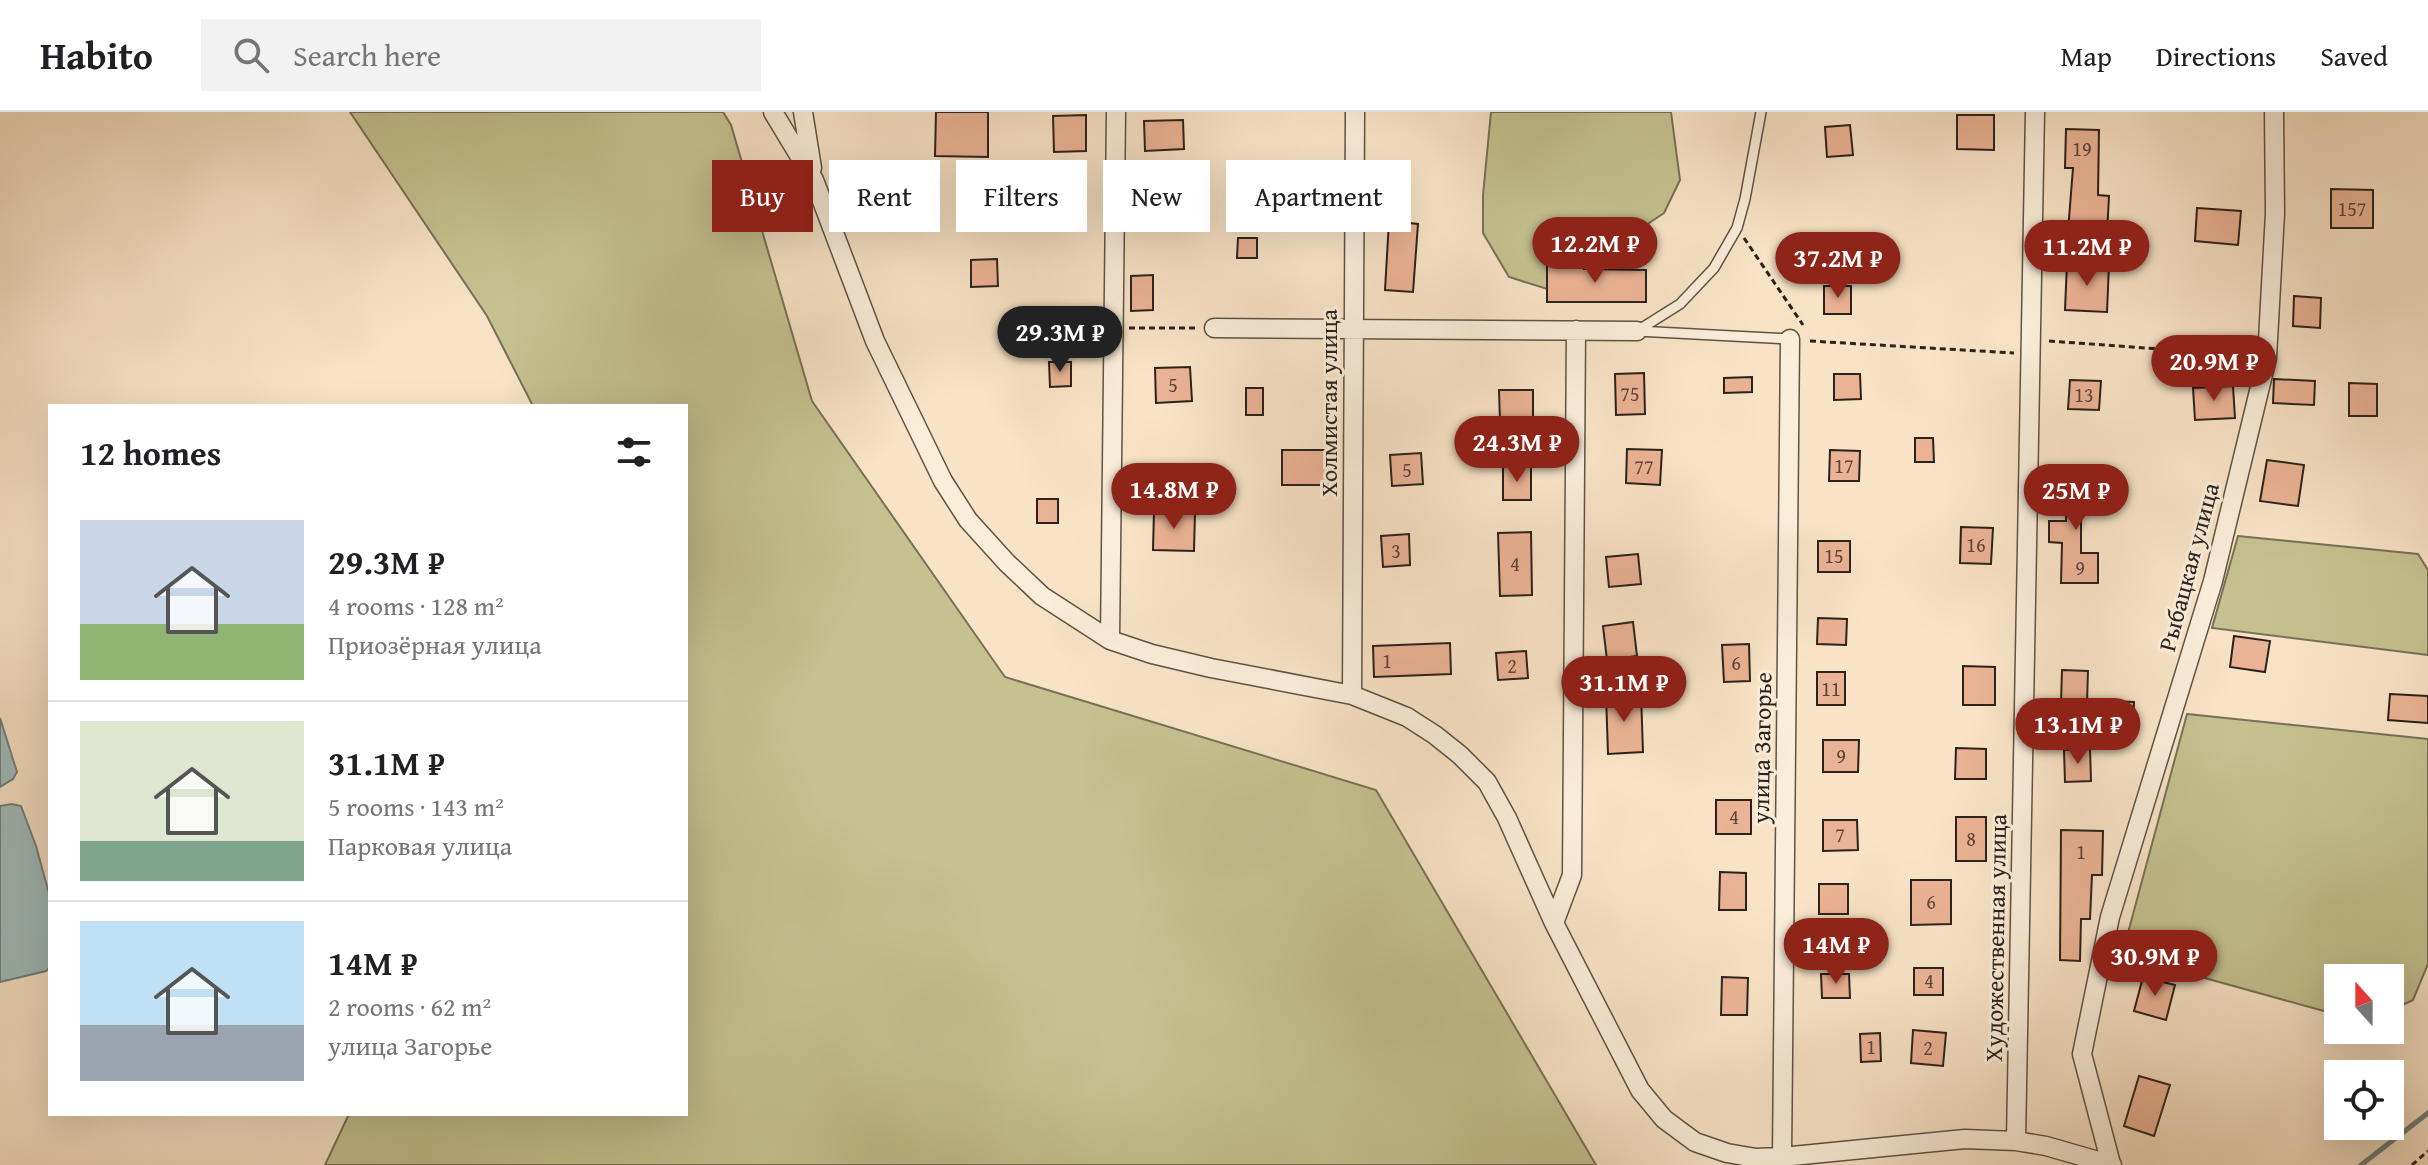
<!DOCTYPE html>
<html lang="en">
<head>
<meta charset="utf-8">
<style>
	:root { --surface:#fff; --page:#f2f2f2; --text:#202124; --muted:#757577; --line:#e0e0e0; --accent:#8f2418 }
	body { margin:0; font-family:"Gentium Book Plus",serif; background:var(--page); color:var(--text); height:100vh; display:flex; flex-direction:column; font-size:30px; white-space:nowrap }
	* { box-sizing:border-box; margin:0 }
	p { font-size:26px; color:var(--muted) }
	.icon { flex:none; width:44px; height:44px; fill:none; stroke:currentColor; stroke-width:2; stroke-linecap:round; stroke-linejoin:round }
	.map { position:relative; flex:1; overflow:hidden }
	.drawer { position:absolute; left:48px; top:292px; width:640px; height:712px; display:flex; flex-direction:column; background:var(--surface); border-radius:0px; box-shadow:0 8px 32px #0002 }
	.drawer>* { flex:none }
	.top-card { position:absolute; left:712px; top:48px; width:760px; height:72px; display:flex; gap:16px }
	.needle { width:52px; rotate:339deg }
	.controls { position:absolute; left:2324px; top:852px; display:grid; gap:16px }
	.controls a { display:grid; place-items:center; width:80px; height:80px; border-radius:0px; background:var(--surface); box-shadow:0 8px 32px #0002; font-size:40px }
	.price { position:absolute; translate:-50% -68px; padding:0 18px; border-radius:28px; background:var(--accent); color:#fff; font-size:26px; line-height:52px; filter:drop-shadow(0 2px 4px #0008) }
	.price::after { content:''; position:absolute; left:50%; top:48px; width:24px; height:18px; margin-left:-12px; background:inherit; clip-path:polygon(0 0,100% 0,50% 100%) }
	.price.on { background:#222; color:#fff }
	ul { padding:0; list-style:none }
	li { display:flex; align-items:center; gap:24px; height:200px; padding:0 32px }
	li+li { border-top:2px solid var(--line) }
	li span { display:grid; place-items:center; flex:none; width:224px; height:160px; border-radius:0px; color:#555 }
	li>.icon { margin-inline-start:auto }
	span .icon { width:96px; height:96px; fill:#fffc; stroke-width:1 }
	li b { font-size:34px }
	h2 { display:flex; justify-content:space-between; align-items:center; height:96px; padding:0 32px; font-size:34px }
	.chip { padding:0 28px; border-radius:0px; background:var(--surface); box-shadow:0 8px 32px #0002; font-size:28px; line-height:72px }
	.chip.on { background:var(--accent); color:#fff }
	header { display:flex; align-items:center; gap:48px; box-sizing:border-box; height:112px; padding:0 40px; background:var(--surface); border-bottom:2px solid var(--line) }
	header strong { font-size:38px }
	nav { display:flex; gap:44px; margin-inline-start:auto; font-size:28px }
	.search { width:560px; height:72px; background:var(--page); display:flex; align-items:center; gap:20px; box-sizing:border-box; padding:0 28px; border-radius:0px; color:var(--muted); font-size:30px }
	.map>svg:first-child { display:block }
	.green { fill:#c5c190; stroke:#787156; stroke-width:2 }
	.water { fill:#a0bcbd; stroke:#727e7d; stroke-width:2 }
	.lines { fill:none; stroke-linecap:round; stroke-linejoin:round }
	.stream { stroke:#727e7d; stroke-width:5 }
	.building { fill:#ebb395; stroke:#2c211c; stroke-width:2 }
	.lane-casing { stroke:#5f5246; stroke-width:12 }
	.street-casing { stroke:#5f5246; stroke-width:21 }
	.path { stroke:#2c211c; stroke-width:3; stroke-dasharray:6 4; stroke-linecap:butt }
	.lane { stroke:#faedda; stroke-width:9 }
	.street { stroke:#faedda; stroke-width:18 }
	.labels { text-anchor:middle; stroke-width:6; stroke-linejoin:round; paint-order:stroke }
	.number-label { font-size:20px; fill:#5c463a }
	.street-label { font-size:24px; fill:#2c211c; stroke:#faedda }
</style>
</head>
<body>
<header>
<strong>Habito</strong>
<div class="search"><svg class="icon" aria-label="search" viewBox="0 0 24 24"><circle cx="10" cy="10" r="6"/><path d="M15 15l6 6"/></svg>Search here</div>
<nav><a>Map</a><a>Directions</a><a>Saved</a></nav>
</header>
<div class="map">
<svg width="2428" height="1053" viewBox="0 0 2428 1053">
	<rect width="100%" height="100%" fill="#f8e3c6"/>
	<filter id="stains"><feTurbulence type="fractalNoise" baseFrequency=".0025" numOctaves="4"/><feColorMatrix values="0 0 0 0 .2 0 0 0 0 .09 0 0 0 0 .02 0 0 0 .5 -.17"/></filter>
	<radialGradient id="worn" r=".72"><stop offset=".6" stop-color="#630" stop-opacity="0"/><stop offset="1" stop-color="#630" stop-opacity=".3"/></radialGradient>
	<path class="green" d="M350 0H723L731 13 812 289 1005 565 1376 678 1596 1053H325L349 1002H686V294H533L487 204Z
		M1491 0H1671L1680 68 1664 101 1607 139 1560 181 1509 165 1483 121V83Z
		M2238 424 2418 442 2428 458V543L2212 516Z
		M2187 602 2428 627V852L2413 888 2390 899V866H2338V903L2122 843Z"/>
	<path class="water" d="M0 606 17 660 13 667 0 675Z
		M12 692 21 694 36 734 50 785V855L46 859 0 870V694Z"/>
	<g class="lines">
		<path class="stream" d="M2361 1053 2428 1001"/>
	</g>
	<path class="building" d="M936 0H988V45L935 44Z
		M1086 3V39L1054 40 1053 4Z
		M1957 3H1994V38L1957 37Z
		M1183 8 1184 37 1145 39 1144 9Z
		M1850 13 1853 43 1827 45 1825 15Z
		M2066 17 2099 18 2098 83 2109 84 2107 122 2068 119 2073 56H2065Z
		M1273 66 1274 91H1242V67Z
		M2331 77 2373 78V116H2331Z
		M2197 96 2241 99 2238 133 2195 129Z
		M1389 109 1418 112 1413 180 1385 178Z
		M1238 126H1257V146H1237Z
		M997 147 998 174 971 175V148Z
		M2067 151 2109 153 2107 200 2065 198Z
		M1547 154H1584V157L1646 158V190H1547Z
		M1153 163V198L1131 199V164Z
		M1824 174H1851V202H1824Z
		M2294 184 2321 186 2320 216 2293 214Z
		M1049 250H1071V274L1050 275Z
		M1190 255 1192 289 1156 291 1155 256Z
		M1644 261 1645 302 1616 303 1615 262Z
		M1834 262H1860L1861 287 1834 288Z
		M1752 265V280L1724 281V266Z
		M2274 267 2315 269 2314 293 2273 291Z
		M2070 268 2101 269 2099 298 2068 297Z
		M2349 271 2377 272V304H2349Z
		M2233 274 2235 306 2195 308 2193 276Z
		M1246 276H1263V303H1246Z
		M1499 278H1533V309H1500Z
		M1915 326H1933L1934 350H1915Z
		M1627 337 1662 338 1660 373 1626 371Z
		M1282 338H1328V373H1282Z
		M1830 338 1860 339 1859 369H1829Z
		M1421 341 1423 372 1392 374 1390 343Z
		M2267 348 2304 353 2298 394 2260 389Z
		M1503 355H1531V388H1503Z
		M2067 362 2100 363V384L2081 383V441H2098V471H2061L2062 431 2049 430V409H2066Z
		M1037 387H1058V411H1037Z
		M1154 399 1195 400 1194 439 1153 438Z
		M1961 415 1993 416 1991 452 1960 451Z
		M1531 420 1532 483 1500 484 1498 421Z
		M1409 422 1410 453 1383 455 1381 424Z
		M1818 429H1850V460H1818Z
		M1638 442 1641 472 1609 475 1606 445Z
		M1818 506 1847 507 1846 533 1817 532Z
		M1633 510 1637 544 1607 548 1603 514Z
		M2234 524 2270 529 2265 560 2230 555Z
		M1450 531 1451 562 1374 565 1373 534Z
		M1749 532 1750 569 1724 570 1722 533Z
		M1526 539 1528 566 1498 568 1496 541Z
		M1963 554 1995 555V593H1963Z
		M2062 558 2088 559 2087 591 2061 590Z
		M1817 560H1845V593H1817Z
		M1641 582 1643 640 1608 642 1606 583Z
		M2390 582 2428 584V611L2388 608Z
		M2110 589 2134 590 2133 614 2109 613Z
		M1823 628H1859L1858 660H1823Z
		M1956 636 1986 637V667H1955Z
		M2090 637 2091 669 2065 670 2064 638Z
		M1716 688H1751V722H1716Z
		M1956 705H1986V749H1956Z
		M1823 708H1857L1858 738 1823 739Z
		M2061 718 2103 719 2102 763H2092L2090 807H2081L2080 849 2060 848Z
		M1720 760 1746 761V798H1719Z
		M1911 768H1951V812L1911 813Z
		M1819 772H1848V802H1819Z
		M1914 856H1943V883H1914Z
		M1821 862H1849L1850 886H1822Z
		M1722 865 1748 866 1747 903H1721Z
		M2143 865 2175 873 2166 908 2134 899Z
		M1913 918 1946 921 1943 954 1911 951Z
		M1880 921 1881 949 1861 950 1860 922Z
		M2139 964 2170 973 2154 1024 2124 1014Z"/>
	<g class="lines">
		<defs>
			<path id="lane" d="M1637 219 1680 192 1714 156 1737 116 1745 87 1761 0
				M1637 219 1790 227"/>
			<path id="street" d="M773 0 814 68 875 229 943 369 968 408 1007 451 1042 484 1110 528 1152 542 1211 556 1352 583 1407 605 1435 623 1460 643 1487 670 1507 706 1554 811 1640 978 1664 1007 1695 1030 1727 1041 1756 1046 1782 1045 1965 1027 2016 1029 2046 1034 2112 1053
				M803 0 812 56
				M1214 216 1637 219
				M1110 528 1116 0
				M1352 583 1355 0
				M1554 811 1572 763 1576 218
				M2016 1029 2035 0
				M1782 1045 1790 227
				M2111 1052 2082 942 2110 805 2213 469 2267 246 2275 101 2274 0"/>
		</defs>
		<use href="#lane" class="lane-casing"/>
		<use href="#street" class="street-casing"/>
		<path class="path" d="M1744 126 1803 213
			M1129 216H1198
			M1810 229 2014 241
			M2049 229 2160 237
			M2412 1053 2428 1039"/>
		<use href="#lane" class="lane"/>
		<use href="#street" class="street"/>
	</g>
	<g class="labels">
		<g class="number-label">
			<text x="2082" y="44">19</text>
			<text x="2352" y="104">157</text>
			<text x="1173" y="280">5</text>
			<text x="1630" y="289">75</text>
			<text x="2084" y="290">13</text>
			<text x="1844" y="361">17</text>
			<text x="1644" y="362">77</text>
			<text x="1407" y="365">5</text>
			<text x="1976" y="440">16</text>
			<text x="1396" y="446">3</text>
			<text x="1834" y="451">15</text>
			<text x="1515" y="459">4</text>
			<text x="2080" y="463">9</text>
			<text x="1387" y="556">1</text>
			<text x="1736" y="558">6</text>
			<text x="1512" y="561">2</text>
			<text x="1831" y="584">11</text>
			<text x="1841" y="651">9</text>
			<text x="1734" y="712">4</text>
			<text x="1840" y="730">7</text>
			<text x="1971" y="734">8</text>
			<text x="2081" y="747">1</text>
			<text x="1931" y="797">6</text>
			<text x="1929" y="876">4</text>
			<text x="1871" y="942">1</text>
			<text x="1928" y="943">2</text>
		</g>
		<g class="street-label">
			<text transform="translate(1329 291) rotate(-90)" y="8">Холмистая улица</text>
			<text transform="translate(2189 455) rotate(-75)" y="8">Рыбацкая улица</text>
			<text transform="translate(1762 636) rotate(-89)" y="8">улица Загорье</text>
			<text transform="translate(1996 826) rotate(-89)" y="8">Художественная улица</text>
		</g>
	</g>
	<rect width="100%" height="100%" filter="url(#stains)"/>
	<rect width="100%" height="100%" fill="url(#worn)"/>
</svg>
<div class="controls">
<a><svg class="needle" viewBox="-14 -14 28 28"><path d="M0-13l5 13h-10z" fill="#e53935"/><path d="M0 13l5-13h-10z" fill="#757577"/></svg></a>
<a><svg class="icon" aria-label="locate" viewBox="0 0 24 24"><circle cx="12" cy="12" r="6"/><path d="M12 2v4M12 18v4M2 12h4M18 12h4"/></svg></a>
</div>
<b class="price" style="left:1595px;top:173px">12.2M ₽</b>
<b class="price" style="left:2087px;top:176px">11.2M ₽</b>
<b class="price" style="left:1838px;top:188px">37.2M ₽</b>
<b class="price on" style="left:1060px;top:262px">29.3M ₽</b>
<b class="price" style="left:2214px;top:291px">20.9M ₽</b>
<b class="price" style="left:1517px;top:372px">24.3M ₽</b>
<b class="price" style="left:1174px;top:419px">14.8M ₽</b>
<b class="price" style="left:2076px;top:420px">25M ₽</b>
<b class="price" style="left:1624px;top:612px">31.1M ₽</b>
<b class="price" style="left:2078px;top:654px">13.1M ₽</b>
<b class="price" style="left:1836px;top:874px">14M ₽</b>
<b class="price" style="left:2155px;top:886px">30.9M ₽</b>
<div class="top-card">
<a class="chip on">Buy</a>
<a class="chip">Rent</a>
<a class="chip">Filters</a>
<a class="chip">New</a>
<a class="chip">Apartment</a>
</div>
<section class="drawer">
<h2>12 homes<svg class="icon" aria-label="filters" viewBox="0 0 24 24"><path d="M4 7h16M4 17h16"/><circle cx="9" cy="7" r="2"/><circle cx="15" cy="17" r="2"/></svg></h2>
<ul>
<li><span style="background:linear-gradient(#c9d6e8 65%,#8fb573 0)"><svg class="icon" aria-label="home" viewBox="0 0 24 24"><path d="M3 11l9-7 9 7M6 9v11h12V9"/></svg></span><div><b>29.3M ₽</b><p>4 rooms · 128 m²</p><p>Приозёрная улица</p></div></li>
<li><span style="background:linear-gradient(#dfe7d0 75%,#7fa58c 0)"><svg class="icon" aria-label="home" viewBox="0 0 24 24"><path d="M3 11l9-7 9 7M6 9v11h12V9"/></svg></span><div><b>31.1M ₽</b><p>5 rooms · 143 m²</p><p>Парковая улица</p></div></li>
<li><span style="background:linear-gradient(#bfe0f5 65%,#9aa5b1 0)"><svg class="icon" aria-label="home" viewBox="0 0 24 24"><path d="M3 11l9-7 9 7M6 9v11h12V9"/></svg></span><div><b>14M ₽</b><p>2 rooms · 62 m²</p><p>улица Загорье</p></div></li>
</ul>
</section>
</div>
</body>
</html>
